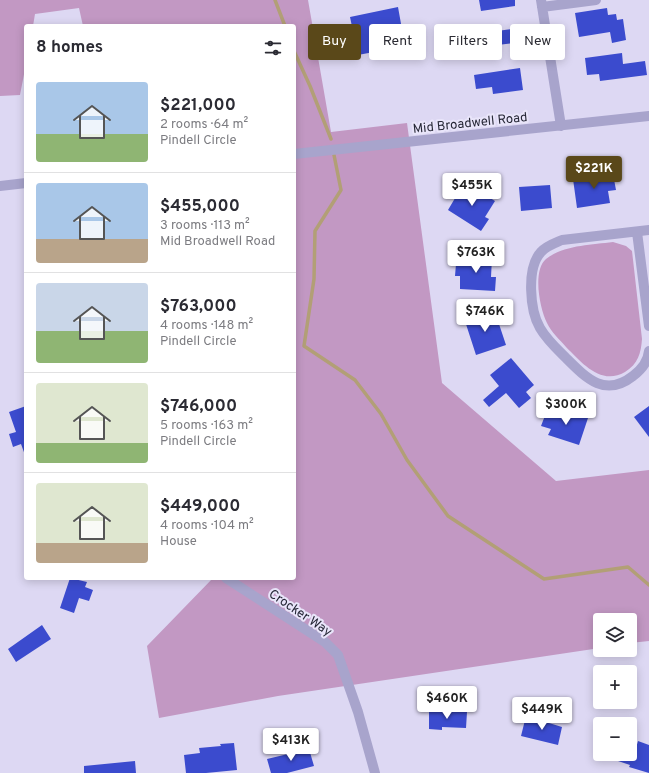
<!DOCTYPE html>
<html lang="en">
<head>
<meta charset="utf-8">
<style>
	:root { --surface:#fff; --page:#f2f2f3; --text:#2b2b33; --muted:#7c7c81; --line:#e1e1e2; --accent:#5a4819 }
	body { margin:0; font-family:Overpass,sans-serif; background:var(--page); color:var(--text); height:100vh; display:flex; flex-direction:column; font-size:15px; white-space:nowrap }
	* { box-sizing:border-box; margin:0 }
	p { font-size:13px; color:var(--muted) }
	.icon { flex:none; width:22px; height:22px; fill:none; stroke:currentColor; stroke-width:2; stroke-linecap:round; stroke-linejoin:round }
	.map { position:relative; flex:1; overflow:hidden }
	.details { position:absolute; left:24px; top:24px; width:272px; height:556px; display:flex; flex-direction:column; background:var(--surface); border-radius:4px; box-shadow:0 2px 10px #0003 }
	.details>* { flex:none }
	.top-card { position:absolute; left:308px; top:24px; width:281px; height:36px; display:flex; gap:8px }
	.controls { position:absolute; left:593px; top:613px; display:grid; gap:8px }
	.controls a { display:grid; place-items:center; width:44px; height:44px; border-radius:4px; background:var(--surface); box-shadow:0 2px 10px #0003; font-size:20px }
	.price { position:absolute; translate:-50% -34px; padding:0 9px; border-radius:4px; background:#fff; color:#222; font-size:13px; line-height:26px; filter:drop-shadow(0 1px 2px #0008) }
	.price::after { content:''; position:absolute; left:50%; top:24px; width:12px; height:9px; margin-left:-6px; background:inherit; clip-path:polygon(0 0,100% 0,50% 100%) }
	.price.active { background:var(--accent); color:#fff }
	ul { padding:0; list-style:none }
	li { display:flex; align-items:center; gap:12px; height:100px; padding:0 12px }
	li+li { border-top:1px solid var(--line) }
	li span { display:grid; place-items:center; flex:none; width:112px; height:80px; border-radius:4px; color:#555 }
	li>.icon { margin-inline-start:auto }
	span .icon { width:48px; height:48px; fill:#fffc; stroke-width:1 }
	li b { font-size:17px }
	h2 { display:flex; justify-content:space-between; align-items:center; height:48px; padding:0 12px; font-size:17px }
	.pill { padding:0 14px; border-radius:4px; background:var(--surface); box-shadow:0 2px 10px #0003; font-size:14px; line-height:36px }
	.pill.active { background:var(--accent); color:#fff }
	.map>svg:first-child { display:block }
	.green { fill:#c298c3 }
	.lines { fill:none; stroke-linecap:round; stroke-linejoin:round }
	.stream { stroke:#b29f76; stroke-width:3.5 }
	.building { fill:#3b4bce }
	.minor { stroke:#a8a4cc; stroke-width:10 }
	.labels { text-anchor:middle; stroke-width:4; stroke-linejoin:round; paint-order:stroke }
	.street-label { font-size:13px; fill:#262736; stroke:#e9e5fa }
</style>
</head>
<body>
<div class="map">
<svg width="649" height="773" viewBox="0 0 649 773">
	<rect width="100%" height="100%" fill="#ddd8f3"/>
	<path class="green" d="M0 0H308L331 132 407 123 442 383 556 481 649 470V641L630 643V620H600V648L278 696 159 718 147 646 213 578H294V26H83L79 8 35 14 33 26H26V64L20 95 0 96Z
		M613 242 626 246 632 251 642 339C641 353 638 364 625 372 601 386 582 363 566 347 560 340 551 332 547 323 540 309 532 271 546 259 564 245 591 245 613 242Z"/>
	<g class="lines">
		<path class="stream" d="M275 0 285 26
			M294 51 310 86 331 139
			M334 155 341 190 315 231 314 279 304 346 355 380 381 414 407 460 448 516 544 579 628 567 649 585"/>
	</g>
	<path class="building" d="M479 0H515V6L481 11Z
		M398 7 405 46 358 55 350 17Z
		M607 8 608 15 616 14 617 20 623 19 626 40 612 43 610 32 579 37 575 13Z
		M481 28 482 33 520 28 521 42 473 48 470 29Z
		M622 53 623 64 645 61 647 75 600 81 599 74 587 75 585 58Z
		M520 68 523 90 493 94 492 87 476 89 474 75Z
		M613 174 616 190 608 191 610 203 577 208 573 179Z
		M550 185 552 208 521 211 519 187Z
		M471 186 495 201 485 217 489 219 481 231 448 210 461 188 467 192Z
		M463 257 492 258 491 277H496L495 291 460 289V276H455L456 264H462Z
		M481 312 484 319 496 315 506 345 476 355 464 318Z
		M511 358 534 385 526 392 531 398 519 408 506 393 489 407 483 400 499 386 490 375Z
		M26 406V454L25 455 21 444 13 447 9 434 16 432 9 412Z
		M649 406V437L634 417Z
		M557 408 588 418 579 445 548 435 551 429 541 426 546 413 555 416Z
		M70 578 87 582 85 587 93 590 89 601 79 598 74 613 60 608Z
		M42 625 51 639 16 662 8 649Z
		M429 711 467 712 466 728 442 727V730L429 729Z
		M538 715 550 718 549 723 562 727 558 745 521 736 525 720 536 723Z
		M638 741 649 745V773L629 767 630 765 603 756 604 754H630V746L636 748Z
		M234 743 237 770 206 773H186L184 755 200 753 199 748 221 746 220 744Z
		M309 749 314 766 287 773H271L267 759Z
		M135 761 136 773H84V766Z"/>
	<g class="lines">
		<path class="minor" d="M541 0 561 126
			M542 7 596 0
			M294 154 649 116
			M0 186 26 183
			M649 230 562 240C555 243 546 246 541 252 526 268 530 311 540 328 547 340 557 349 566 358 586 378 605 398 633 376 641 370 648 362 649 351
			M637 232 649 326
			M226 578 325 642 338 655 358 712 375 773"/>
	</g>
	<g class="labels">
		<g class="street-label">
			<text transform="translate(470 122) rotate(-6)" y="5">Mid Broadwell Road</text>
			<text transform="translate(301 612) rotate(34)" y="5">Crocker Way</text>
		</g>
	</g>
</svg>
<div class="controls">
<a><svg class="icon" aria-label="layers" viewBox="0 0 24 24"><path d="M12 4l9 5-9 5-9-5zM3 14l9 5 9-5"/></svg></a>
<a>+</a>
<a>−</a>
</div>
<b class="price active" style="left:594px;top:190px">$221K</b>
<b class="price" style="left:472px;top:207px">$455K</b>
<b class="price" style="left:476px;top:274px">$763K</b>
<b class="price" style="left:485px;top:333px">$746K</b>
<b class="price" style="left:566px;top:426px">$300K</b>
<b class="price" style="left:447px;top:720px">$460K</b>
<b class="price" style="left:542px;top:731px">$449K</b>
<b class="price" style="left:291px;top:762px">$413K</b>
<div class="top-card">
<a class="pill active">Buy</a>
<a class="pill">Rent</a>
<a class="pill">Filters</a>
<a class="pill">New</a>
</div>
<section class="details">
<h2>8 homes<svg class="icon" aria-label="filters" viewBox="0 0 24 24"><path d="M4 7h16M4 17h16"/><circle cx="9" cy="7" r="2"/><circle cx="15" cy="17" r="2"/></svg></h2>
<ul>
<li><span style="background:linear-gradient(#a9c7e8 65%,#8fb573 0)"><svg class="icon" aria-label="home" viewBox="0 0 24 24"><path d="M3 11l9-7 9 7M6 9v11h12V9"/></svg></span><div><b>$221,000</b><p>2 rooms · 64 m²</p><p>Pindell Circle</p></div></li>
<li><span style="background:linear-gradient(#a9c7e8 70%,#b9a48a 0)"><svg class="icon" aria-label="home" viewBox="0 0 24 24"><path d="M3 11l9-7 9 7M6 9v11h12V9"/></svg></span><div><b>$455,000</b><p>3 rooms · 113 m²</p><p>Mid Broadwell Road</p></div></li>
<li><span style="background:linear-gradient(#c9d6e8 60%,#8fb573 0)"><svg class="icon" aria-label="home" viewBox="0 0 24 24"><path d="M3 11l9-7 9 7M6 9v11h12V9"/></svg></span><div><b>$763,000</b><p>4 rooms · 148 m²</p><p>Pindell Circle</p></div></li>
<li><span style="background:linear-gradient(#dfe7d0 75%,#8fb573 0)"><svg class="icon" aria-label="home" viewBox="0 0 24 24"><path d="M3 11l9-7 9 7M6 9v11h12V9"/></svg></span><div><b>$746,000</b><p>5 rooms · 163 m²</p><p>Pindell Circle</p></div></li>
<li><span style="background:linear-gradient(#dfe7d0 75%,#b9a48a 0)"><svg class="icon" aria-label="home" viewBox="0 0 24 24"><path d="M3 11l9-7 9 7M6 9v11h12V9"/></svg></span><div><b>$449,000</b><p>4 rooms · 104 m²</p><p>House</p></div></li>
</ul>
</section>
</div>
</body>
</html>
